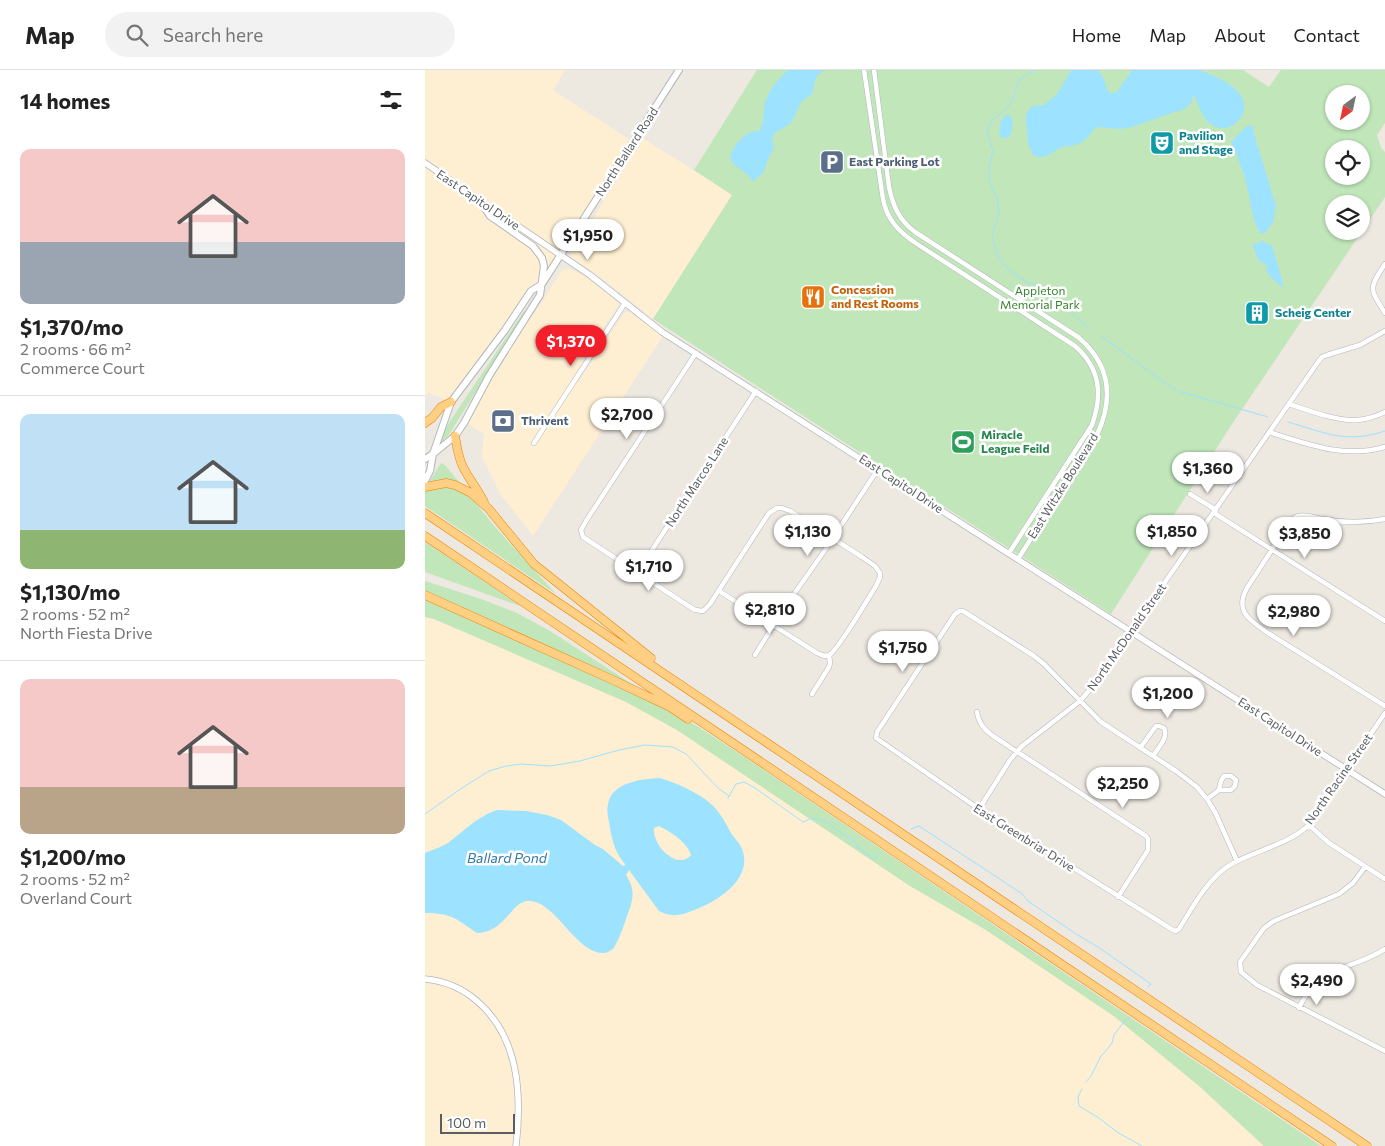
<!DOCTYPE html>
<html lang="en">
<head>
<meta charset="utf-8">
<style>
	:root { --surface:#fff; --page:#f2f2f2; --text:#222; --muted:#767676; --line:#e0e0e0; --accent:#f3202c }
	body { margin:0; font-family:Commissioner,sans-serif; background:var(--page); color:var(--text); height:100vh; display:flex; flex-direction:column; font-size:19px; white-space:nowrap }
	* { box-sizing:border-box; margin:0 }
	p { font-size:16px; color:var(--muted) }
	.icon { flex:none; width:28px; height:28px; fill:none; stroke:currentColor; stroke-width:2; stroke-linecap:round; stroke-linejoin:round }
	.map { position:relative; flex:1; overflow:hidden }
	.drawer { display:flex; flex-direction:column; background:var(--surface); width:425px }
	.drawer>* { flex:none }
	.needle { width:32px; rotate:213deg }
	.fabs { position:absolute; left:900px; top:15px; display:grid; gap:10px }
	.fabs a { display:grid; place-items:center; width:45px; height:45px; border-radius:50%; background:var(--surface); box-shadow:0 1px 4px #0004; font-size:25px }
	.scale { position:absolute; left:15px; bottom:12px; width:75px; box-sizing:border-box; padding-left:5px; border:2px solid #595e62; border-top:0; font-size:14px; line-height:18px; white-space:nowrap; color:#595e62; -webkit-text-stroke:4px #fff; paint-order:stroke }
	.price { position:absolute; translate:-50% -42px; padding:0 11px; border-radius:18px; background:#fff; color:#222; font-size:16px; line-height:32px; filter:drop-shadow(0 1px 2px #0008) }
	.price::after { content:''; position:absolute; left:50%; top:30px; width:15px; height:11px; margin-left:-8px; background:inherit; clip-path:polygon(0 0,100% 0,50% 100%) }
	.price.selected { background:var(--accent); color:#fff }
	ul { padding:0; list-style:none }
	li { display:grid; align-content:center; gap:10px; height:265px; padding:0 20px }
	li+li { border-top:1px solid var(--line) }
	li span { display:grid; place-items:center; height:155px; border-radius:10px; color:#555 }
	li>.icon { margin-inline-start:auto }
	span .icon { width:90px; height:90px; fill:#fffc; stroke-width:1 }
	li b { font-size:21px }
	h2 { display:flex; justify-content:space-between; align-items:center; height:60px; padding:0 20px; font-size:21px }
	header { display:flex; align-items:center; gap:30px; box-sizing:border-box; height:70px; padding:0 25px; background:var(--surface); border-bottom:1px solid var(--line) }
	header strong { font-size:24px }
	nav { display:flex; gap:28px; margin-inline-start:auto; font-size:18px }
	.search { width:350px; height:45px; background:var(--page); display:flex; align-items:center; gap:12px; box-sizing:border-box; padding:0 18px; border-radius:28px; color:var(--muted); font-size:19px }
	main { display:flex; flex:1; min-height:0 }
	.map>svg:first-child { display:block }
	.commercial { fill:#ffefd2 }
	.green { fill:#c0e6ba; fill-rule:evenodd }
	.water { fill:#9de2ff; fill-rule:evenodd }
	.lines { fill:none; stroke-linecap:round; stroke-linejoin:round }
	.stream { stroke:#9de2ff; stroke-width:1 }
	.minor-casing { stroke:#b3b7bc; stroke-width:5.5 }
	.tertiary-casing { stroke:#b3b7bc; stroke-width:7 }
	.secondary-casing { stroke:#b2b7bc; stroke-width:8 }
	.motorway-casing { stroke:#ec8300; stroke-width:9 }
	.minor { stroke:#fff; stroke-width:4.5 }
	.tertiary { stroke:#fff; stroke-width:5.5 }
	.secondary { stroke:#fff; stroke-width:6 }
	.motorway { stroke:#ffcf84; stroke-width:8 }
	.labels { text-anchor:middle; stroke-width:5; stroke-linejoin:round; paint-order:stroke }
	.culture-label { font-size:12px; font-weight:bold; fill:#0d838f; stroke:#fff; text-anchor:start }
	.street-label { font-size:12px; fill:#595e62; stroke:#fff }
	.service-label { font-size:12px; font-weight:bold; fill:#4e5e75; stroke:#fff; text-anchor:start }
	.food-label { font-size:12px; font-weight:bold; fill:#c56008; stroke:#fff; text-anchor:start }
	.park-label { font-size:12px; fill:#36832e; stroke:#fff }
	.leisure-label { font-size:12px; font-weight:bold; fill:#27864d; stroke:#fff; text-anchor:start }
	.water-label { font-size:14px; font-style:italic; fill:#3279a4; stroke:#fff }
</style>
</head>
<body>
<header>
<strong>Map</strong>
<div class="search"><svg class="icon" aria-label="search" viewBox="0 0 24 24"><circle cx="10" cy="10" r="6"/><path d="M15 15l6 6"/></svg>Search here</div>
<nav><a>Home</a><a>Map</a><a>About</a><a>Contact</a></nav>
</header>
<main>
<section class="drawer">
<h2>14 homes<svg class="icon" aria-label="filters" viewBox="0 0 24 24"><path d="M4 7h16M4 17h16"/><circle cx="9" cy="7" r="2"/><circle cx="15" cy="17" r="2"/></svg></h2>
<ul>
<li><span style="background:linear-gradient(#f6c9c9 60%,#9aa5b1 0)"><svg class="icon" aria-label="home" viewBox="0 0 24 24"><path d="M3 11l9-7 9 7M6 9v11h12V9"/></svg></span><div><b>$1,370/mo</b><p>2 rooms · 66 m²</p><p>Commerce Court</p></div></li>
<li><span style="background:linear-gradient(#bfe0f5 75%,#8fb573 0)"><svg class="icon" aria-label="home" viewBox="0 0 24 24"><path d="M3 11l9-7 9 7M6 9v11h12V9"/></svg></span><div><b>$1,130/mo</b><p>2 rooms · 52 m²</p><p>North Fiesta Drive</p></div></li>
<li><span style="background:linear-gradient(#f6c9c9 70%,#b9a48a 0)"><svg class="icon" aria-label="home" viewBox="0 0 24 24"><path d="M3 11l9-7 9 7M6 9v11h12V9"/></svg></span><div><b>$1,200/mo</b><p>2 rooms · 52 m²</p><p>Overland Court</p></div></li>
</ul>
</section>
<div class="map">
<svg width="960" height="1076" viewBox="0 0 960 1076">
	<rect width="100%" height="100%" fill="#ede8e0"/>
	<path class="commercial" d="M0 0H140L128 20 208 72 117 214 106 221 26 332 4 323 0 325Z
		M218 68 307 125 228 249 178 209 148 189 145 185Z
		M142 198 158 205 180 222 192 232 194 234 147 309 153 312 200 242H204L238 266 108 466 76 425 57 387 59 364 40 352 49 336 102 252 117 232 137 200Z
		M0 547 8 549 90 583 201 632 252 660 485 816 561 860 690 947 774 1016 839 1076H0Z"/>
	<path class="green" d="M332 0H818L844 17 856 0H960V53L952 65 956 78 960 82V127L805 357 686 544 228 249 307 125 269 100ZM909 24H936V51H909ZM909 79H936V106H909ZM909 134H936V161H909Z
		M99 241 101 242 23 366 14 374 9 375Z
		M16 393 21 396 70 457 131 524 0 436V419Z
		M0 472 93 534 95 536 0 502Z
		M0 511 56 529 92 543 125 561 318 686 896 1076H839L774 1016 690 947 561 860 485 816 252 660 201 632 9 549 0 547Z"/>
	<path class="water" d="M363 0H399L391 7 387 24 376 32 366 53 350 63 347 69 349 78 342 91 340 99 337 104 328 111C324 108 323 104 319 102 313 97 307 95 305 87 309 75 320 60 334 61 341 49 337 46 340 33 344 19 353 10 363 0Z
		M647 0H673L679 9 682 20 687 23 692 22 707 0H774C786 4 806 13 814 23 831 43 802 71 783 52 776 45 773 32 768 24L767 32 758 40 749 42 707 57 695 59 672 57C666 61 663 70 655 73 648 77 640 75 633 79 629 81 627 84 623 85 605 94 603 73 602 62 602 51 598 45 607 36L619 35 633 23 643 5Z
		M581 45H585C589 51 588 63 583 68H577L574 63 576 51Z
		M825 55 828 57 829 64 851 136 848 152 840 163H835C827 149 827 137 823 121 820 104 813 88 806 72L822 56Z
		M837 171 847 176 856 206 858 218 846 207 841 201 843 195C832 193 831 185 828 175Z
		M235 708C254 714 283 726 294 743 299 749 302 756 306 763 309 768 315 773 317 779 328 807 296 829 274 838 259 844 250 849 234 841L204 800 201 805C210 819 209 828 203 843 199 855 195 867 189 878 186 880 183 883 179 883 155 885 134 841 113 833 95 826 90 839 79 850 71 858 62 863 52 863 31 849 27 843 0 843V783L15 777 23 773 49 752 62 744 72 740 101 741 122 745 136 750 170 775 178 779 198 796 200 795V794C191 784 187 771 185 758 184 750 181 742 183 734 187 712 217 709 235 708ZM234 756C246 762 262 772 266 785 253 801 227 776 229 758Z"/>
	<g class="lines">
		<path class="stream" d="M612 0 597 7 594 11 586 33 580 40 567 50 562 59 563 64 568 81 564 97 563 110 572 129 574 142 567 165 569 175 574 188 583 199 601 212 609 214 620 221 665 259
			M676 266 740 313 753 321 843 347
			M863 352C901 363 921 374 960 361
			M303 728 311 714 319 712 330 718 378 752 387 748 400 751 422 767 429 770 433 777 440 783 450 788 456 782
			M0 744 37 718 64 701 81 696 96 694 125 696 155 691 194 680 220 675 248 677 261 684 293 718 304 726
			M486 759 494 756 596 823 603 831 651 864 673 877 726 914 723 917
			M661 1012 666 1006 676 986 680 982 687 973 689 965 701 949
			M657 1019 653 1027 654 1036 674 1048 692 1062 717 1076"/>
		<defs>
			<path id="minor" d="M439 0 458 129C462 150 474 162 492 174L650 276C675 298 678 324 667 355L584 483
				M449 0 464 117C468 136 474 150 490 162L653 267C685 294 689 328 672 365L593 489
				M960 194C943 219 945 219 960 243
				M271 283 161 451 156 460 158 467 259 533 270 540 278 541 285 534 344 443 352 438H357L365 441 437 487 450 496 455 503V507L451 516C444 527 412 582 404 585 400 587 396 585 392 583L294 521
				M864 334C882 340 914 352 933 350 943 349 952 346 960 342
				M844 362C882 374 921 389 960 377
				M109 373 200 233
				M765 424 791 440
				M789 443 960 551
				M960 449C939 453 918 453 898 449 890 448 882 444 874 446 870 446 868 449 865 452L822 518C809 542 825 550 843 563L960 636
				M212 503 331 321
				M330 585 362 534 400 480 453 399
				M387 624 404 597 405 593 404 585
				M552 642C554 654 559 659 568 666L721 766 723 769V780L693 827
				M715 678 731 656H734L739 658C744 667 733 678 728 686
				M782 729 794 720 796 711 799 706H806L811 710 810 716 806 720H794
				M554 739 585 690 597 676 655 631 675 608 706 561 893 292 897 287 902 285 935 275 960 261
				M884 755 904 773 960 809
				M812 791 790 742 782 729 772 717 751 701 676 652 619 594 609 586 538 541H535L530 544 452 662 451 668 554 739 748 860 751 861 754 859C768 837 782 809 805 795 830 780 861 776 884 755L960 643
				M940 797 928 813 914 824 849 851 839 858 815 892 816 902 832 915 960 981
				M874 938C894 894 926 901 960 879"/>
			<path id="tertiary" d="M0 93 165 205 237 262 960 724
				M0 909C20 911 37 918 52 931 94 967 97 1024 91 1076"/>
			<path id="secondary" d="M0 389 8 384 30 366 39 353 64 306 115 225 119 196 117 188 108 176 65 146 56 132
				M0 411 5 401 8 384 26 332 80 260 106 221 117 214 254 0"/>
			<path id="motorway" d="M0 353 7 348 16 337 26 332
				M30 366C32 377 33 387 38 397 44 409 53 420 59 432
				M0 417 21 413 30 415 46 423 63 438 109 494 226 588
				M0 443 942 1076
				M0 466 907 1076
				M0 525 188 610 245 637 263 649"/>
		</defs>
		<use href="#minor" class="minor-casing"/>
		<use href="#tertiary" class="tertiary-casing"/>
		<use href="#secondary" class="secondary-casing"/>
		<use href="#motorway" class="motorway-casing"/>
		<use href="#minor" class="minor"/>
		<use href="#tertiary" class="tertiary"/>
		<use href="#secondary" class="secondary"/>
		<use href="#motorway" class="motorway"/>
	</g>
	<defs>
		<symbol id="theatre-square" viewBox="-11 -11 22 22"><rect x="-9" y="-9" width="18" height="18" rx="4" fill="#0f9aa8" stroke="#fff"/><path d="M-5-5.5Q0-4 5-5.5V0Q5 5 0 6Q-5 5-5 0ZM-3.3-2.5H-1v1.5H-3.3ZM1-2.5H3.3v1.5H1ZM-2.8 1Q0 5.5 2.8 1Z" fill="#fff"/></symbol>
		<symbol id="parking-square" viewBox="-11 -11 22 22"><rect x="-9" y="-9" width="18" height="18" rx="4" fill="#5c6f8a" stroke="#fff"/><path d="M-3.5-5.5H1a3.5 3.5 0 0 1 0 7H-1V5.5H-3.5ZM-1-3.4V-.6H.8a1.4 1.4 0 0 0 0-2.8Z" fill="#fff"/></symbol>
		<symbol id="restaurant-square" viewBox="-11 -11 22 22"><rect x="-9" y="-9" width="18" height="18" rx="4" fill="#e8710a" stroke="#fff"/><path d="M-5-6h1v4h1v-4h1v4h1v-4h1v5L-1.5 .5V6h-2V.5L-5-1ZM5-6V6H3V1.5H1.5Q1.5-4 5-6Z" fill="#fff"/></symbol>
		<symbol id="building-square" viewBox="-11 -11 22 22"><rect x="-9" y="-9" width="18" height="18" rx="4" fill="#0f9aa8" stroke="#fff"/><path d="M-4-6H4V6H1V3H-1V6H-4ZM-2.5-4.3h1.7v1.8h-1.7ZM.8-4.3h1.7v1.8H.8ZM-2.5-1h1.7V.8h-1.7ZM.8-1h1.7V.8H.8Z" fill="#fff"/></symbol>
		<symbol id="bank-square" viewBox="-11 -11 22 22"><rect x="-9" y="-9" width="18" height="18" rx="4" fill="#5c6f8a" stroke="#fff"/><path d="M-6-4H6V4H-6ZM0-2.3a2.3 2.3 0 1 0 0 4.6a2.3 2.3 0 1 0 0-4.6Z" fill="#fff"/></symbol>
		<symbol id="stadium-square" viewBox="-11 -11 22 22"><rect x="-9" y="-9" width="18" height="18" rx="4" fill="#2e9e5b" stroke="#fff"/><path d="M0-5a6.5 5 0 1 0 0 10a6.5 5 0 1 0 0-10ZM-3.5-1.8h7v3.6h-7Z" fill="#fff"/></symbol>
	</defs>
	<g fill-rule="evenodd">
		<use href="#theatre-square" x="723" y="59" width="28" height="28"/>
		<use href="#parking-square" x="393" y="78" width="28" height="28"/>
		<use href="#restaurant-square" x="374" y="213" width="28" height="28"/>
		<use href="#building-square" x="818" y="229" width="28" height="28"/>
		<use href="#bank-square" x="64" y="337" width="28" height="28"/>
		<use href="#stadium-square" x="524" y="358" width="28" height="28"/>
	</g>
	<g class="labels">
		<g class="culture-label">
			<text x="754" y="70">Pavilion<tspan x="754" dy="14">and Stage</tspan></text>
			<text x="850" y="247">Scheig Center</text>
		</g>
		<g class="street-label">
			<text transform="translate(202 82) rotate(-57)" y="4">North Ballard Road</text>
			<text transform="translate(53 130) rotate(34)" y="4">East Capitol Drive</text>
			<text transform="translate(272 412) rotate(-57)" y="4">North Marcos Lane</text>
			<text transform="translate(476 414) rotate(33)" y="4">East Capitol Drive</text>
			<text transform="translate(638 416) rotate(-58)" y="4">East Witzke Boulevard</text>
			<text transform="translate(702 567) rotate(-55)" y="4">North McDonald Street</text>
			<text transform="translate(855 657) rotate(33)" y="4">East Capitol Drive</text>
			<text transform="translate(914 709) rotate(-55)" y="4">North Racine Street</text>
			<text transform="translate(599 768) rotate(32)" y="4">East Greenbriar Drive</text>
		</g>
		<g class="service-label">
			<text x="424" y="96">East Parking Lot</text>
			<text x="96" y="355">Thrivent</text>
		</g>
		<g class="food-label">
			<text x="406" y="224">Concession<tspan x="406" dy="14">and Rest Rooms</tspan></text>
		</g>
		<g class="park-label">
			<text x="615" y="225">Appleton<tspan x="615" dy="14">Memorial Park</tspan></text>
		</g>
		<g class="leisure-label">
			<text x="556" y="369">Miracle<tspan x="556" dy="14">League Feild</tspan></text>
		</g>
		<g class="water-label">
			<text x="82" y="793">Ballard Pond</text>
		</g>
	</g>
</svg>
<div class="fabs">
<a><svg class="needle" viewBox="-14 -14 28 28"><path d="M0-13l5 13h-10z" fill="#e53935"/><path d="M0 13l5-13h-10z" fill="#767676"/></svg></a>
<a><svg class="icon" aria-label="locate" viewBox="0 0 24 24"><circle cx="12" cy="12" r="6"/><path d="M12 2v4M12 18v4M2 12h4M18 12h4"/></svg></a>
<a><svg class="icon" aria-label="layers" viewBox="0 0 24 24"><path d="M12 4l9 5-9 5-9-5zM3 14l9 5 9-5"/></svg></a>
</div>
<div class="scale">100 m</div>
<b class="price" style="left:163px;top:191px">$1,950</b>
<b class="price selected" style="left:146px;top:297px">$1,370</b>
<b class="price" style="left:202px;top:370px">$2,700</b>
<b class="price" style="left:783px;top:424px">$1,360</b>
<b class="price" style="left:383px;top:487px">$1,130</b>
<b class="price" style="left:747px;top:487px">$1,850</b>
<b class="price" style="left:880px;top:489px">$3,850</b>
<b class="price" style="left:224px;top:522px">$1,710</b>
<b class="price" style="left:345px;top:565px">$2,810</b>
<b class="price" style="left:869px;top:567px">$2,980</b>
<b class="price" style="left:478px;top:603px">$1,750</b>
<b class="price" style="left:743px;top:649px">$1,200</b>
<b class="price" style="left:698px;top:739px">$2,250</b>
<b class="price" style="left:892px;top:936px">$2,490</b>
</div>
</main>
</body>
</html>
